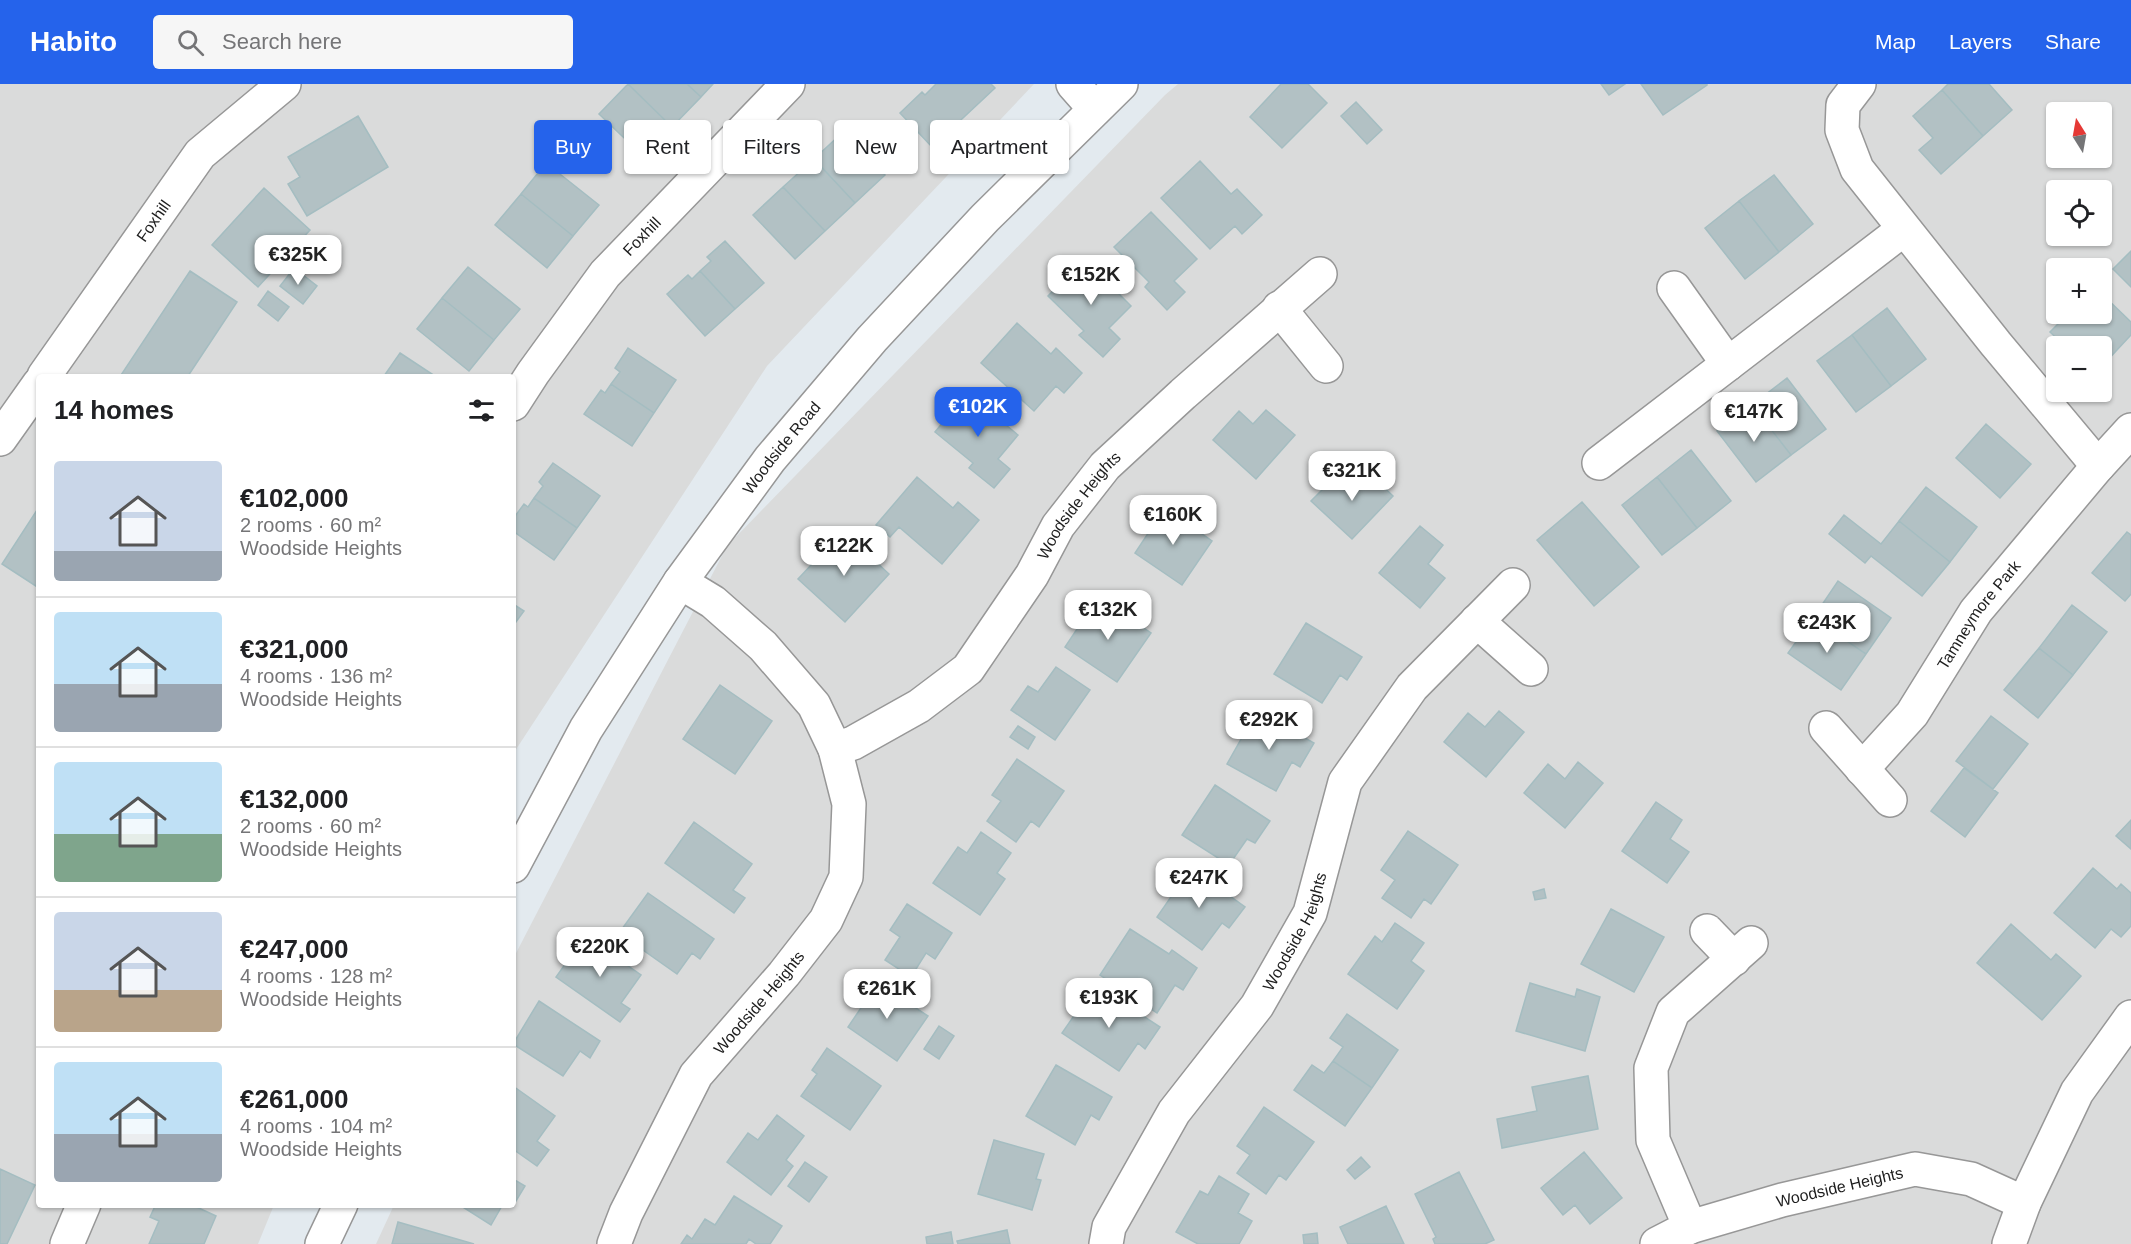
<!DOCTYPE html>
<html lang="en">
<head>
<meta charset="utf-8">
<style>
	:root { --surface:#fff; --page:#f6f6f6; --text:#202124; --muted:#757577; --line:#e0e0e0; --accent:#2563eb }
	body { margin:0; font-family:Arial,sans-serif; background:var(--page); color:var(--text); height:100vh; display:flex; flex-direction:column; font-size:22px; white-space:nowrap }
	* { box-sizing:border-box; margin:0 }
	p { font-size:20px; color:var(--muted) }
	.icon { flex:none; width:33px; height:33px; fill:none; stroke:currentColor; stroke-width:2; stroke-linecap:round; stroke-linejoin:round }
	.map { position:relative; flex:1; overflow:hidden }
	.sheet { position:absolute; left:36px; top:290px; width:480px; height:834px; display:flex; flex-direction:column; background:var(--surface); border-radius:6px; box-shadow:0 2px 4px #0004 }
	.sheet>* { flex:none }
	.guide { position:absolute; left:534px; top:36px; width:570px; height:54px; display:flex; gap:12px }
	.needle { width:39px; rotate:349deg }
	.controls { position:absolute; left:2046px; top:18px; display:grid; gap:12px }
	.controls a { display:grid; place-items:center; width:66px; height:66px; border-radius:6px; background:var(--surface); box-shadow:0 2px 4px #0004; font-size:30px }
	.price { position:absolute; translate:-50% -51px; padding:0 14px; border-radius:12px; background:#fff; color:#222; font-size:20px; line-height:39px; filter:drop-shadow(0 2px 3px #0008) }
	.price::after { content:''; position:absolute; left:50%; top:36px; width:18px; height:14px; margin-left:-9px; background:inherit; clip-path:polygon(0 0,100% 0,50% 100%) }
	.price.on { background:var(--accent); color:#fff }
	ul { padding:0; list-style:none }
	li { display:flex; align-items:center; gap:18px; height:150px; padding:0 18px }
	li+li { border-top:2px solid var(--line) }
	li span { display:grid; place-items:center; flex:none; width:168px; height:120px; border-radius:6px; color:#555 }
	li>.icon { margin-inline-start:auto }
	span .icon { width:72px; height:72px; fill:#fffc; stroke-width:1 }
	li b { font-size:26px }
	h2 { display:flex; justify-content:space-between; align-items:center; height:72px; padding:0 18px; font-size:26px }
	.chip { padding:0 21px; border-radius:6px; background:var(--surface); box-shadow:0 2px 4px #0004; font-size:21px; line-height:54px }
	.chip.on { background:var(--accent); color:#fff }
	header { display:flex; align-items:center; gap:36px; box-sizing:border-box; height:84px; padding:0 30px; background:var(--accent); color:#fff }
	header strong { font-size:28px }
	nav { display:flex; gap:33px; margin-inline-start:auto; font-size:21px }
	.search { width:420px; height:54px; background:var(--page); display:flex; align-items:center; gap:15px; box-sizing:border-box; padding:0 21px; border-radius:6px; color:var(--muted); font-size:22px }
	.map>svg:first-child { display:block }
	.residential { fill:#dadbdb; fill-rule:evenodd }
	.building { fill:#b2c1c4; stroke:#a4bdc1; stroke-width:1.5 }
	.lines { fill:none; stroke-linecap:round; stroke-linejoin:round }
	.street-casing { stroke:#979797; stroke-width:36 }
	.street { stroke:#fff; stroke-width:33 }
	.labels { text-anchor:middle; stroke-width:4.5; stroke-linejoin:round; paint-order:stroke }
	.street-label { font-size:16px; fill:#1d1d1d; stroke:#fff }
</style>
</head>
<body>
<header>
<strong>Habito</strong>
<div class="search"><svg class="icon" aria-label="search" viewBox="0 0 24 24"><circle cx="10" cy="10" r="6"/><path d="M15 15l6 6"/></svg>Search here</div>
<nav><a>Map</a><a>Layers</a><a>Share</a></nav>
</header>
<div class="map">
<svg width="2131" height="1160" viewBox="0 0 2131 1160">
	<rect width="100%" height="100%" fill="#e3eaef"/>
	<path class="residential" d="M0 0H1034L767 282 513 670V292H39V1120L274 1121 258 1160H0Z
		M1178 0H2131V1160H376L394 1121 513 1120V875L727 462 1165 11ZM2056 28H2102V74H2056ZM2056 106H2102V152H2056ZM2056 184H2102V230H2056ZM2056 262H2102V308H2056Z"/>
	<path class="building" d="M628 0H687L701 13 672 43Z
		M628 0 672 43 644 73 599 30Z
		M687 0H713L701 13Z
		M936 0H991L995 4 932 63 900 29 922 8 925 11Z
		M1281 0H1308L1327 19 1282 64 1250 33Z
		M1601 0H1625L1609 11Z
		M1641 0H1707V1L1663 31Z
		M1948 0H1989L2012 26 1983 52 1942 6Z
		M1942 6 1983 52 1941 90 1919 66 1933 54 1913 32Z
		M1356 18 1382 46 1367 60 1341 32Z
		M358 32 388 83 307 132 288 100 300 93 288 73Z
		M844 47 885 91 855 119 814 75Z
		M814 75 855 119 825 147 783 103Z
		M1200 77 1231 110 1237 105 1262 131 1242 150 1235 142 1210 165 1161 114Z
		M546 79 599 121 573 152 521 110Z
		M1774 91 1813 140 1779 168 1739 117Z
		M783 103 825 147 795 175 753 131Z
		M264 104 310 146 258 203 212 161Z
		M521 110 573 152 547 184 495 141Z
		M1739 117 1779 168 1745 195 1705 144Z
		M1151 128 1197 175 1174 197 1185 208 1167 226 1145 203 1149 198 1114 163Z
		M725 157 764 199 735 225 700 187 711 177 707 173Z
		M2131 167V203L2113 185Z
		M1084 175 1131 222 1109 244 1120 255 1103 273 1079 251 1084 247 1048 212Z
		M468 183 520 225 494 256 442 214Z
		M294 184 317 202 303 220 280 202Z
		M190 187 237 218 188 292H124L121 291Z
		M700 187 735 225 705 252 667 210 688 191 692 195Z
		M268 207 289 223 278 237 258 221Z
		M2102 210 2131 238V251L2102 282V262H2065L2050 248 2068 230H2102Z
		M442 214 494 256 469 287 417 245Z
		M1887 224 1926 275 1891 302 1852 251Z
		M1017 239 1051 270 1056 264 1082 289 1064 309 1056 302 1034 327 981 279Z
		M1852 251 1891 302 1856 328 1817 277Z
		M628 264 676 296 654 329 611 300 620 288 615 284Z
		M400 269 435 292H384Z
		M1787 294 1826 345 1791 371 1752 321Z
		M611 300 654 329 632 362 584 330 601 306 605 309Z
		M967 309 1018 351 998 375 1010 385 994 404 969 384 973 379 935 348Z
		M1752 321 1791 371 1756 398 1717 347Z
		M1266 326 1295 351 1256 395 1213 356 1239 327 1253 340Z
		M1986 340 2031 380 2000 414 1956 374Z
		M1691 366 1731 417 1697 444 1657 393Z
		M553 379 600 412 577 444 534 414 543 402 539 398Z
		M1367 387 1393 412 1352 455 1311 417 1339 389 1353 403Z
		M917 393 953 424 958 418 979 436 942 480 899 443 890 453 876 441Z
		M1657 393 1697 444 1662 471 1622 421Z
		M1926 403 1977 443 1950 478 1899 437Z
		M534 414 577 444 554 476 513 447V435L524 420 528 423Z
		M1582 418 1639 483 1594 522 1537 456Z
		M1162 422 1212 457 1182 501 1135 469 1149 448 1146 446Z
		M39 423V504L2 480Z
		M1844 431 1881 460 1899 437 1950 478 1922 512 1871 472 1865 479 1829 450Z
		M1420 442 1443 461 1428 480 1445 494 1420 524 1379 489Z
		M843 447 889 490 845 538 798 495Z
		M2127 448 2131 451V510L2125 517 2092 489Z
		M1838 497 1891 534 1866 570 1813 534Z
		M1104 517 1151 549 1117 598 1065 563 1085 533 1091 537Z
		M513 520 524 527 513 542Z
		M2072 521 2107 548 2073 591 2039 564Z
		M1813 534 1866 570 1841 606 1788 569Z
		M1306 539 1362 573 1347 596 1340 591 1322 619 1274 590Z
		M2039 564 2073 591 2038 634 2004 606Z
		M1056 583 1090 606 1055 656 1011 626 1028 602 1038 608Z
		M720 601 772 637 735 690 683 655Z
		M1257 627 1314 659 1300 683 1292 678 1276 707 1227 680Z
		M1499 627 1524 648 1486 693 1444 658 1468 629 1485 643Z
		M1991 632 2028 660 1993 705 1956 677Z
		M1018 642 1035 653 1028 665 1010 653Z
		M1017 675 1064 707 1039 743 1031 737 1016 758 987 737 1001 717 992 711Z
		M1578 678 1603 699 1565 744 1524 709 1548 680 1565 695Z
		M1964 684 1998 709 1965 753 1931 727Z
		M1215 701 1270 737 1255 759 1247 755 1229 781 1182 751Z
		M1656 718 1682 736 1670 755 1689 768 1667 799 1622 767Z
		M2131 736V765L2116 752Z
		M694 738 752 780 733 806 745 814 734 829 665 779Z
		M1408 747 1458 781 1431 820 1424 815 1411 834 1382 814 1395 796 1381 786Z
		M981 748 1011 769 997 789 1005 795 980 831 933 799 958 763 967 769Z
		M1191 784 1245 823 1229 844 1222 839 1202 866 1157 833Z
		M2093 784 2117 805 2121 800 2131 809V842L2121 853 2111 845 2095 864 2054 829Z
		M1544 805 1546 814 1535 816 1533 808Z
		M648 809 714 855 700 875 692 869 677 890 619 849Z
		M907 820 952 849 935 875 926 869 911 893 885 876 900 853 890 846Z
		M1611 825 1664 853 1634 908 1581 880Z
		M1395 839 1424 859 1411 877 1424 887 1397 925 1348 890 1375 852 1382 858Z
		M2011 840 2051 876 2056 870 2081 892 2042 936 1977 879Z
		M1130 845 1169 870 1172 866 1197 884 1183 906 1175 901 1157 929 1100 891Z
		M585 852 641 891 621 919 630 925 620 938 556 893Z
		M873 896 928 932 897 977 848 943 863 921 858 917Z
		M1530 899 1575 913 1577 905 1600 913 1585 967 1516 947Z
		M1094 903 1132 929 1134 926 1160 943 1145 965 1138 959 1119 987 1062 949Z
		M539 917 600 957 590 974 580 967 563 992 513 960Z
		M1347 930 1398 966 1372 1004 1333 977 1343 963 1330 954Z
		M939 942 954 952 939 975 924 965Z
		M827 964 881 1002 850 1046 801 1012 817 990 812 986Z
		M1333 977 1372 1004 1345 1042 1294 1006 1312 981 1324 989Z
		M1056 981 1112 1013 1099 1036 1091 1031 1075 1061 1026 1032Z
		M1588 992 1598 1045 1502 1064 1497 1035 1537 1027 1532 1003Z
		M513 1002 555 1032 537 1057 549 1066 537 1082 513 1065Z
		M1264 1023 1314 1058 1286 1096 1279 1091 1266 1110 1237 1089 1250 1071 1237 1062Z
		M777 1031 804 1052 786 1076 793 1082 771 1111 727 1078 748 1049 758 1056Z
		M994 1056 1044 1070 1036 1095 1041 1096 1032 1126 978 1110Z
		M1584 1068 1622 1114 1590 1140 1575 1121 1563 1131 1541 1104Z
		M1361 1073 1370 1083 1355 1095 1347 1086Z
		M805 1078 827 1093 809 1118 788 1102Z
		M0 1085 35 1101 7 1160H0Z
		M1459 1088 1494 1156 1485 1160H1435L1433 1155 1436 1153 1415 1110Z
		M1219 1092 1249 1110 1238 1129 1252 1137 1239 1160H1198L1176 1148 1200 1107 1208 1111Z
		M513 1095 525 1102 516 1117 513 1115Z
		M734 1112 782 1142 770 1160H756L749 1155 746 1160H681L687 1151 692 1155 705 1135 715 1141Z
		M156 1120H190L216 1132 204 1160H149L159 1137 150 1133Z
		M458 1120H503L491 1141Z
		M1386 1122 1404 1160H1348L1340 1143Z
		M398 1138 474 1160H392Z
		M1007 1146 1010 1160H958L957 1157Z
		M951 1148 953 1160H927L926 1153Z
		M1317 1149 1318 1160H1304L1303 1151Z"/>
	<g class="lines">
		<defs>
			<g id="street">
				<path d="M1073 0 1095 25"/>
				<path d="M1859 0 1843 21 1842 46 1857 85 1996 260 2098 382"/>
				<path d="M1674 204 1728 280"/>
				<path d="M1279 224 1326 282"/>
				<path id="s1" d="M44 292 200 70 284 0"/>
				<path id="s2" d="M513 320 533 289 605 190 788 0"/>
				<path d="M0 355 39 300"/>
				<path d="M1599 379 1904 145"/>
				<path d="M1477 537 1531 585"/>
				<path d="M1826 644 1890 716"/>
				<path id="s3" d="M835 665 853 659 919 622 968 585 1032 491 1058 442 1105 382 1183 310 1320 190"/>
				<path id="s4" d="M1862 685 1912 630 1976 527 2098 382 2131 346"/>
				<path id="s5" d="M513 782 586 645 680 498 770 375 872 255 985 134 1121 0"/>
				<path d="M1707 847 1734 875"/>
				<path d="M1690 1143 1653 1056 1651 984 1673 928 1751 859"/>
				<path d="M67 1160 84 1120"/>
				<path d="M322 1160 341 1120"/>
				<path id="s6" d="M614 1160 626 1129 696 991 784 890 826 836 846 793 849 720 835 665 814 621 763 562 713 518 680 498"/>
				<path id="s7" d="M1106 1160 1109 1143 1174 1028 1257 922 1310 829 1345 698 1412 603 1513 501"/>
				<path id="s8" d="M1657 1160 1690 1143 1782 1116 1915 1085 1971 1095 2024 1119"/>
				<path d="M2009 1160 2024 1119 2077 1008 2131 933"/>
			</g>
		</defs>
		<use href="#street" class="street-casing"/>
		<use href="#street" class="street"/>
	</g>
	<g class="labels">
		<g class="street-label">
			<text dy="6" stroke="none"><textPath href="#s1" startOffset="190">Foxhill</textPath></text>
			<text dy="6" stroke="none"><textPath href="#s2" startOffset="212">Foxhill</textPath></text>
			<text dy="6" stroke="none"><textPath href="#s5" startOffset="498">Woodside Road</textPath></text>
			<text dy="6" stroke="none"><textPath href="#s3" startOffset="354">Woodside Heights</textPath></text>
			<text dy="6" stroke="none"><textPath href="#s4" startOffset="194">Tamneymore Park</textPath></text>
			<text dy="6" stroke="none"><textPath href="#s7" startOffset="368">Woodside Heights</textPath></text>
			<text dy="6" stroke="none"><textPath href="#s6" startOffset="284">Woodside Heights</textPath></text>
			<text dy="6" stroke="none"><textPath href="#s8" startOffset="192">Woodside Heights</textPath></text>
		</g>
	</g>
</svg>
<div class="controls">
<a><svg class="needle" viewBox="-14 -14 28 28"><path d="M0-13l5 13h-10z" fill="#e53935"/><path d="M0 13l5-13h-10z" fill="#757577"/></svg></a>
<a><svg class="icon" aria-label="locate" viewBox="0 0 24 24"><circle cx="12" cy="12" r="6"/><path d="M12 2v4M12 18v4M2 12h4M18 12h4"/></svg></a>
<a>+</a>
<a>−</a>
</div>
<b class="price" style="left:298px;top:202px">€325K</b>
<b class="price" style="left:1091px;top:222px">€152K</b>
<b class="price on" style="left:978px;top:354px">€102K</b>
<b class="price" style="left:1754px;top:359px">€147K</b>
<b class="price" style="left:1352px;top:418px">€321K</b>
<b class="price" style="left:1173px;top:462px">€160K</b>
<b class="price" style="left:844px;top:493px">€122K</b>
<b class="price" style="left:1108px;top:557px">€132K</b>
<b class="price" style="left:1827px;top:570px">€243K</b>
<b class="price" style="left:1269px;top:667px">€292K</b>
<b class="price" style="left:1199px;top:825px">€247K</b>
<b class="price" style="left:600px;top:894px">€220K</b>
<b class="price" style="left:887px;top:936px">€261K</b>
<b class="price" style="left:1109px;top:945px">€193K</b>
<div class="guide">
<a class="chip on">Buy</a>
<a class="chip">Rent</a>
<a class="chip">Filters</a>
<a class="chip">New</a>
<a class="chip">Apartment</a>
</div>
<section class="sheet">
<h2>14 homes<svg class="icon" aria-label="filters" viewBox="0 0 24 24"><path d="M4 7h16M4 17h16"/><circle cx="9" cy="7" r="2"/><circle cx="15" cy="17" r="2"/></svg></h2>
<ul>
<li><span style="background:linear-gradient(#c9d6e8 75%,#9aa5b1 0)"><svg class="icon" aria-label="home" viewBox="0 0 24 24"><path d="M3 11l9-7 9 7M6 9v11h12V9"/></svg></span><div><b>€102,000</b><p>2 rooms · 60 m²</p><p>Woodside Heights</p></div></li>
<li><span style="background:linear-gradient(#bfe0f5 60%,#9aa5b1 0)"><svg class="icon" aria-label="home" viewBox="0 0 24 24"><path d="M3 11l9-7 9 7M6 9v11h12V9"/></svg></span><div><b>€321,000</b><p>4 rooms · 136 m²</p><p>Woodside Heights</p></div></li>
<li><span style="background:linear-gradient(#bfe0f5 60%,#7fa58c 0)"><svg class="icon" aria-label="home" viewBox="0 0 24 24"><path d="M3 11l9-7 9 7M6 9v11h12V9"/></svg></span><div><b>€132,000</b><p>2 rooms · 60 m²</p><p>Woodside Heights</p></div></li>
<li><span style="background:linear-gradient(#c9d6e8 65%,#b9a48a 0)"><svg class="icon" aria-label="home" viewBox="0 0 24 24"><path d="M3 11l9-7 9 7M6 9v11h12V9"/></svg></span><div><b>€247,000</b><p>4 rooms · 128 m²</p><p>Woodside Heights</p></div></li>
<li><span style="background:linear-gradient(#bfe0f5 60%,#9aa5b1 0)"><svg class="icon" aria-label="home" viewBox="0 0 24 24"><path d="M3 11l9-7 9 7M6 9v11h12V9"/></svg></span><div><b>€261,000</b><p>4 rooms · 104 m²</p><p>Woodside Heights</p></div></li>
</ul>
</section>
</div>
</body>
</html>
